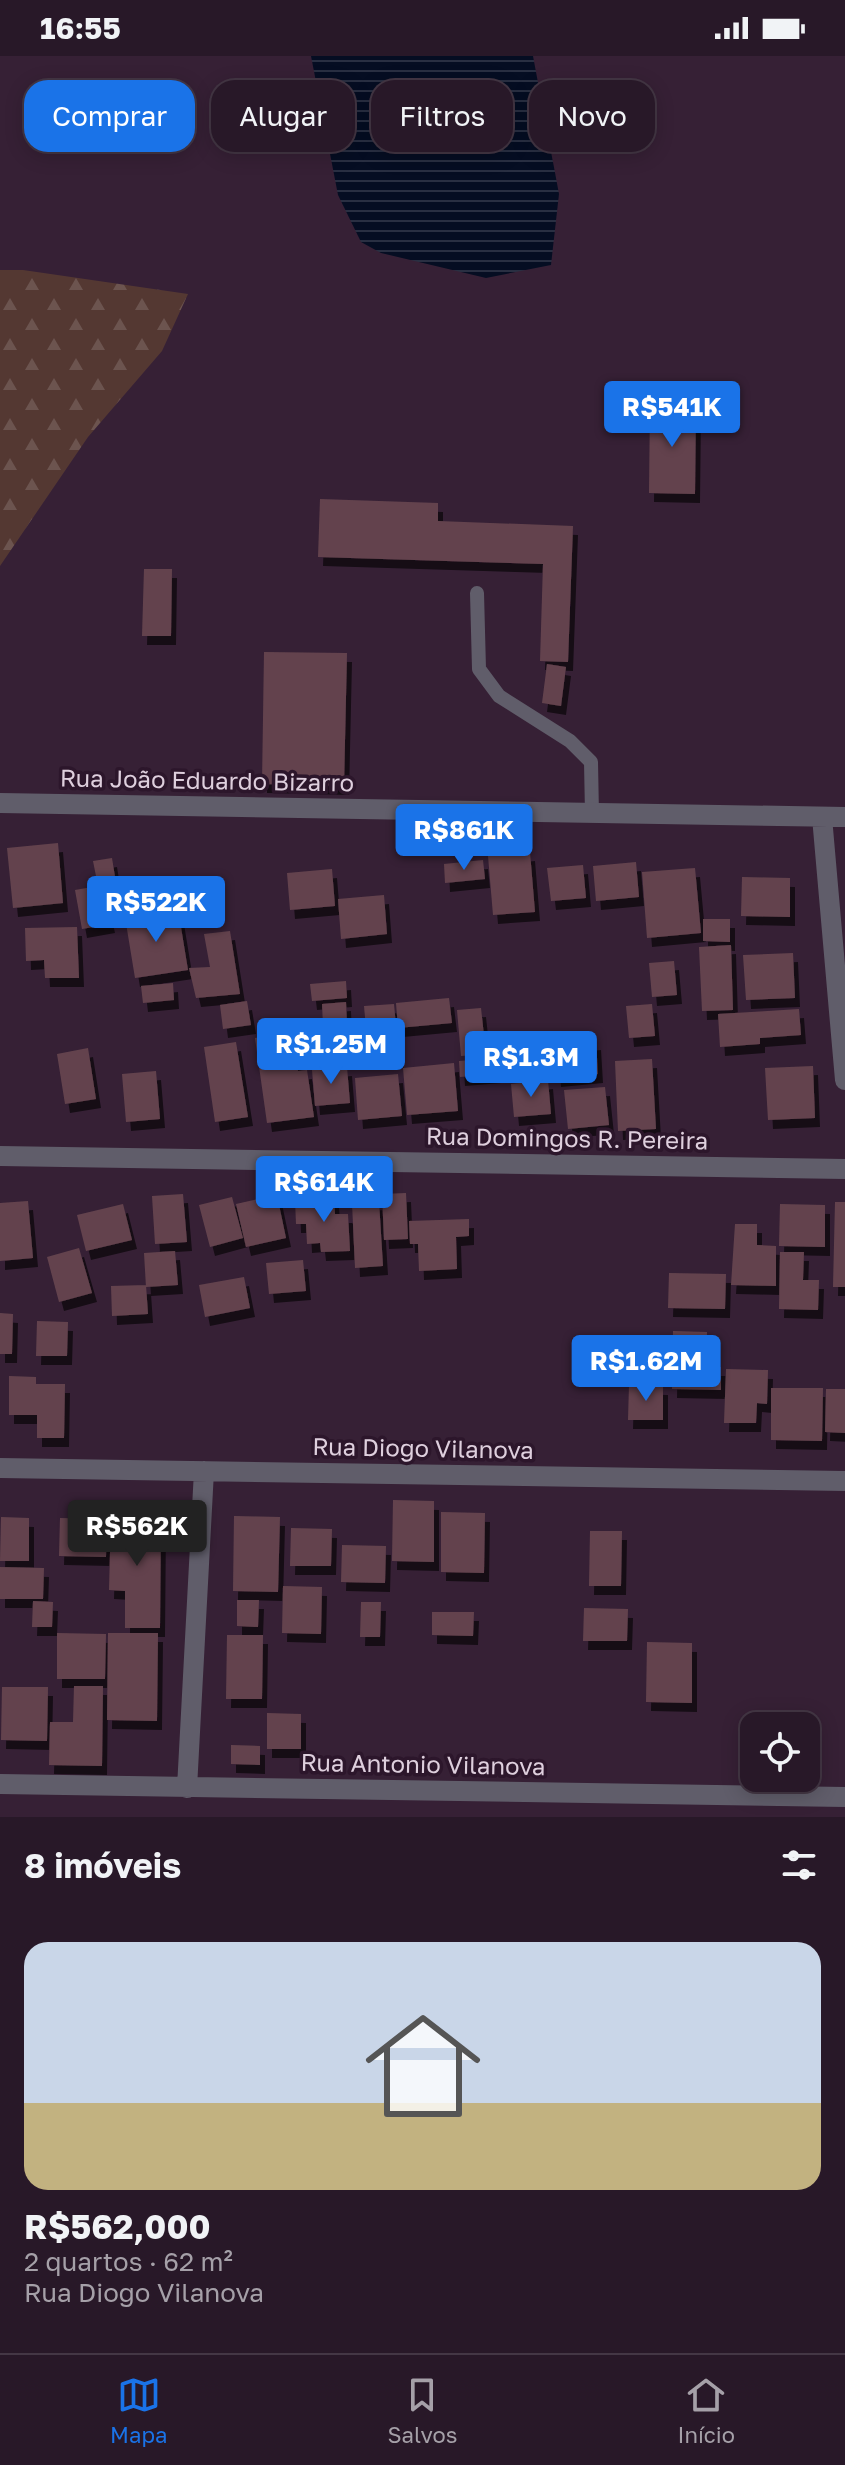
<!DOCTYPE html>
<html lang="pt">
<head>
<meta charset="utf-8">
<style>
	:root { --surface:#281828; --page:#342534; --text:#f1f3f6; --muted:#a5a0a8; --line:#443745; --accent:#1a73e8 }
	body { margin:0; font-family:"Golos Text",sans-serif; background:var(--page); color:var(--text); height:100vh; display:flex; flex-direction:column; font-size:30px; white-space:nowrap }
	* { box-sizing:border-box; margin:0 }
	p { font-size:26px; color:var(--muted) }
	.icon { flex:none; width:44px; height:44px; fill:none; stroke:currentColor; stroke-width:2; stroke-linecap:round; stroke-linejoin:round }
	.map { position:relative; height:1761px; overflow:hidden }
	.sheet { display:flex; flex-direction:column; background:var(--surface); flex:1 }
	.sheet>* { flex:none }
	.banner { position:absolute; left:24px; top:24px; width:798px; height:72px; display:flex; gap:16px }
	.tools { position:absolute; left:740px; top:1656px; display:grid; gap:16px }
	.tools a { display:grid; place-items:center; width:80px; height:80px; border-radius:16px; background:var(--surface); box-shadow:0 4px 20px #0003,0 0 0 2px var(--line); font-size:40px }
	.price { position:absolute; translate:-50% -68px; padding:0 18px; border-radius:8px; background:var(--accent); color:#fff; font-size:26px; line-height:52px; filter:drop-shadow(0 2px 4px #0008) }
	.price::after { content:''; position:absolute; left:50%; top:48px; width:24px; height:18px; margin-left:-12px; background:inherit; clip-path:polygon(0 0,100% 0,50% 100%) }
	.price.current { background:#222; color:#fff }
	ul { padding:0; list-style:none }
	li { display:grid; align-content:center; gap:16px; height:424px; padding:0 24px }
	li span { display:grid; place-items:center; height:248px; border-radius:24px; color:#555 }
	li>.icon { margin-inline-start:auto }
	span .icon { width:144px; height:144px; fill:#fffc; stroke-width:1 }
	li b { font-size:34px }
	h2 { display:flex; justify-content:space-between; align-items:center; height:96px; padding:0 24px; font-size:34px }
	.pill { padding:0 28px; border-radius:24px; background:var(--surface); box-shadow:0 4px 20px #0003,0 0 0 2px var(--line); font-size:28px; line-height:72px }
	.pill.current { background:var(--accent); color:#fff }
	.status { display:flex; justify-content:space-between; align-items:center; height:56px; padding:0 40px; background:var(--surface); direction:ltr }
	.status svg { height:22px; fill:currentColor }
	.tabs { display:flex; justify-content:space-around; align-items:center; height:112px; border-top:2px solid var(--line); background:var(--surface); font-size:22px; color:var(--muted) }
	.tabs a { display:grid; justify-items:center; gap:4px }
	.tabs .current { color:var(--accent) }
	.map>svg:first-child { display:block }
	.forest { fill:url(#forest-firs) }
	.water { fill:url(#water-rules) }
	.building { fill:#63434d; filter:url(#shadow) }
	.lines { fill:none; stroke-linecap:round; stroke-linejoin:round }
	.lane { stroke:#605d6a; stroke-width:14 }
	.street { stroke:#605d6a; stroke-width:20 }
	.labels { text-anchor:middle; stroke-width:7; stroke-linejoin:round; paint-order:stroke }
	.street-label { font-size:24px; fill:#decfdd; stroke:#2c162b }
</style>
</head>
<body>
<div class="status"><b>16:55</b><svg viewBox="0 0 49 12"><path d="M0 12V9h3v3zM5 12V6h3v6zM10 12V3h3v9zM15 12V0h3v12zM26 1h20v11H26zM47 4h2v5h-2z"/></svg></div>
<div class="map">
<svg width="845" height="1761" viewBox="0 0 845 1761">
	<defs>
		<pattern id="forest-firs" width="22" height="20" patternUnits="userSpaceOnUse" patternTransform="scale(2)"><rect width="22" height="20" fill="#543832"/><path d="M5 1l3.5 6h-7zM16 11l3.5 6h-7z" fill="#6c544f"/></pattern>
		<pattern id="water-rules" width="6" height="5" patternUnits="userSpaceOnUse" patternTransform="scale(2)"><rect width="6" height="5" fill="#050d22"/><path d="M0 2.5h6" fill="none" stroke="#292f42"/></pattern>
		<filter id="shadow"><feDropShadow dx="5" dy="9" stdDeviation="0" flood-color="#0009"/></filter>
	</defs>
	<rect width="100%" height="100%" fill="#362035"/>
	<path class="forest" d="M0 214H23L188 238 162 295 88 381 0 510Z"/>
	<path class="water" d="M311 0H533L559 138 551 209 486 222 381 197 361 186 338 139Z"/>
	<path class="building" d="M650 348 696 349 695 438 649 437Z
		M320 443 438 447V465L573 470 568 606 540 605 543 508 318 501Z
		M144 513H172L171 580H142Z
		M264 596 347 597 344 730 262 728Z
		M547 608 566 611 561 650 542 647Z
		M58 787 63 847 13 852 7 792Z
		M530 796 535 856 493 859 488 800Z
		M112 802 120 852 107 854 110 868 82 873 75 834 98 830 93 805Z
		M483 804 485 823 445 827 444 808Z
		M636 806 639 841 596 845 593 810Z
		M583 809 586 842 551 845 547 812Z
		M695 812 701 877 647 882 642 816Z
		M332 813 335 850 290 854 287 817Z
		M742 821 790 822V861L741 860Z
		M384 839 387 878 341 883 338 843Z
		M178 853 188 914 135 922 125 861Z
		M703 863H730V886L703 885Z
		M77 871 79 922H45L44 904 26 905 25 872Z
		M230 875 240 938 196 942 189 912 210 911 204 878Z
		M731 889 733 954 702 955 699 891Z
		M793 897 795 942 746 944 743 899Z
		M674 905 677 939 652 941 649 907Z
		M346 925 347 942 312 945 310 928Z
		M173 927 174 944 143 947 141 930Z
		M449 942 452 967 398 972 396 947Z
		M247 945 251 969 223 973 220 949Z
		M346 946 347 967 323 969 322 948Z
		M394 948 399 1003 369 1005 364 950Z
		M652 948 655 980 629 982 626 950Z
		M481 952 486 998 461 1000 457 954Z
		M799 953 801 979 760 982V988L720 991 718 958Z
		M292 977 298 1015 307 1014 314 1061 267 1067 255 982Z
		M596 985 598 1018 556 1022 553 989Z
		M236 986 248 1061 215 1066 204 991Z
		M88 992 96 1043 65 1048 57 998Z
		M495 1002 497 1018 460 1021 459 1005Z
		M652 1003 656 1073 618 1075 615 1005Z
		M454 1007 458 1055 407 1059 403 1012Z
		M813 1010 815 1062 768 1064 765 1012Z
		M347 1011 350 1047 315 1050 312 1014Z
		M156 1015 160 1063 126 1066 122 1018Z
		M398 1018 402 1060 358 1064 355 1022Z
		M548 1024 551 1058 514 1061 511 1028Z
		M605 1031 609 1069 568 1073 564 1034Z
		M406 1137 408 1183 384 1184 382 1138Z
		M183 1138 187 1186 155 1188 152 1140Z
		M277 1139 286 1182 246 1191 236 1148Z
		M232 1141 243 1182 210 1191 199 1149Z
		M334 1142 335 1158H348L350 1195 321 1196 320 1187 307 1188 306 1168H296L295 1144Z
		M28 1145 33 1202 0 1205V1147Z
		M379 1145 383 1210 355 1212 352 1147Z
		M835 1146H845V1231H833Z
		M123 1148 132 1184 86 1195 77 1159Z
		M780 1148 825 1149V1191L779 1190Z
		M469 1163V1180L456 1181 457 1213 419 1215 418 1188H410L409 1165Z
		M735 1168H757V1189L776 1190V1230L731 1229Z
		M79 1192 92 1237 59 1246 47 1201Z
		M175 1195 178 1229 146 1231 144 1197Z
		M780 1196H804L803 1224H819L818 1254 779 1253Z
		M303 1204 306 1235 269 1238 266 1207Z
		M669 1217 726 1218 725 1253 668 1252Z
		M244 1221 250 1252 205 1261 199 1229Z
		M146 1229 148 1258 112 1260 111 1230Z
		M0 1257 13 1258 12 1298H0Z
		M37 1265 68 1266 67 1300H36Z
		M673 1275 707 1276 706 1311H721V1334L672 1333Z
		M623 1279H658L657 1295 623 1294Z
		M726 1313 768 1314 767 1348 757 1347 756 1367H724Z
		M9 1320 36 1321V1328H65L64 1382H37V1359H9Z
		M629 1329 663 1330V1364H628Z
		M771 1332H823L822 1385 771 1384Z
		M826 1333H845V1377L825 1376Z
		M393 1444 434 1445V1506L392 1505Z
		M441 1456 485 1457 484 1517 441 1516Z
		M111 1459 161 1460 160 1572H125V1535L109 1534Z
		M234 1460 280 1461 278 1536 233 1535Z
		M1 1461 29 1462V1505H0Z
		M60 1462 107 1463 106 1501 59 1500Z
		M291 1472 332 1473 331 1510H290Z
		M590 1475H622L621 1530H589Z
		M342 1489 386 1490 385 1527 341 1526Z
		M0 1511 44 1512 43 1543H0Z
		M283 1530 322 1531 321 1578 282 1577Z
		M237 1544H259L258 1571 237 1570Z
		M33 1545 53 1546 52 1571H32Z
		M361 1546H381L380 1581H360Z
		M584 1552 628 1553 627 1585H583Z
		M432 1556H474L473 1580 432 1579Z
		M57 1577 106 1578 105 1623H57Z
		M108 1577H158L157 1665 107 1664Z
		M227 1579H263L262 1643H226Z
		M647 1586 692 1587V1647L646 1646Z
		M74 1630H103L102 1710 49 1709 50 1666H73Z
		M2 1631H48L47 1685 1 1684Z
		M267 1657 301 1658V1693H267Z
		M231 1689 260 1690V1709L231 1708Z"/>
	<g class="lines">
		<path class="lane" d="M477 537 479 613 499 640 570 685 591 706 592 758"/>
		<path class="street" d="M0 747 845 761
			M822 761 845 1024
			M0 1100 845 1113
			M0 1412 845 1425
			M0 1728 845 1741
			M187 1732 204 1415"/>
	</g>
	<g class="labels">
		<g class="street-label">
			<text transform="translate(207 725) rotate(1)" y="8">Rua João Eduardo Bizarro</text>
			<text transform="translate(567 1083) rotate(1)" y="8">Rua Domingos R. Pereira</text>
			<text transform="translate(423 1393) rotate(1)" y="8">Rua Diogo Vilanova</text>
			<text transform="translate(423 1709) rotate(1)" y="8">Rua Antonio Vilanova</text>
		</g>
	</g>
</svg>
<div class="tools">
<a><svg class="icon" aria-label="locate" viewBox="0 0 24 24"><circle cx="12" cy="12" r="6"/><path d="M12 2v4M12 18v4M2 12h4M18 12h4"/></svg></a>
</div>
<b class="price" style="left:672px;top:393px">R$541K</b>
<b class="price" style="left:464px;top:816px">R$861K</b>
<b class="price" style="left:156px;top:888px">R$522K</b>
<b class="price" style="left:331px;top:1030px">R$1.25M</b>
<b class="price" style="left:531px;top:1043px">R$1.3M</b>
<b class="price" style="left:324px;top:1168px">R$614K</b>
<b class="price" style="left:646px;top:1347px">R$1.62M</b>
<b class="price current" style="left:137px;top:1512px">R$562K</b>
<div class="banner">
<a class="pill current">Comprar</a>
<a class="pill">Alugar</a>
<a class="pill">Filtros</a>
<a class="pill">Novo</a>
</div>
</div>
<section class="sheet">
<h2>8 imóveis<svg class="icon" aria-label="filters" viewBox="0 0 24 24"><path d="M4 7h16M4 17h16"/><circle cx="9" cy="7" r="2"/><circle cx="15" cy="17" r="2"/></svg></h2>
<ul>
<li><span style="background:linear-gradient(#c9d6e8 65%,#c2b280 0)"><svg class="icon" aria-label="home" viewBox="0 0 24 24"><path d="M3 11l9-7 9 7M6 9v11h12V9"/></svg></span><div><b>R$562,000</b><p>2 quartos · 62 m²</p><p>Rua Diogo Vilanova</p></div></li>
</ul>
</section>
<nav class="tabs">
<a class="current"><svg class="icon" aria-label="map" viewBox="0 0 24 24"><path d="M3 6l6-2 6 2 6-2v14l-6 2-6-2-6 2zM9 4v14M15 6v14"/></svg>Mapa</a>
<a><svg class="icon" aria-label="saved" viewBox="0 0 24 24"><path d="M7 4h10v16l-5-4-5 4z"/></svg>Salvos</a>
<a><svg class="icon" aria-label="home" viewBox="0 0 24 24"><path d="M3 11l9-7 9 7M6 9v11h12V9"/></svg>Início</a>
</nav>
</body>
</html>
